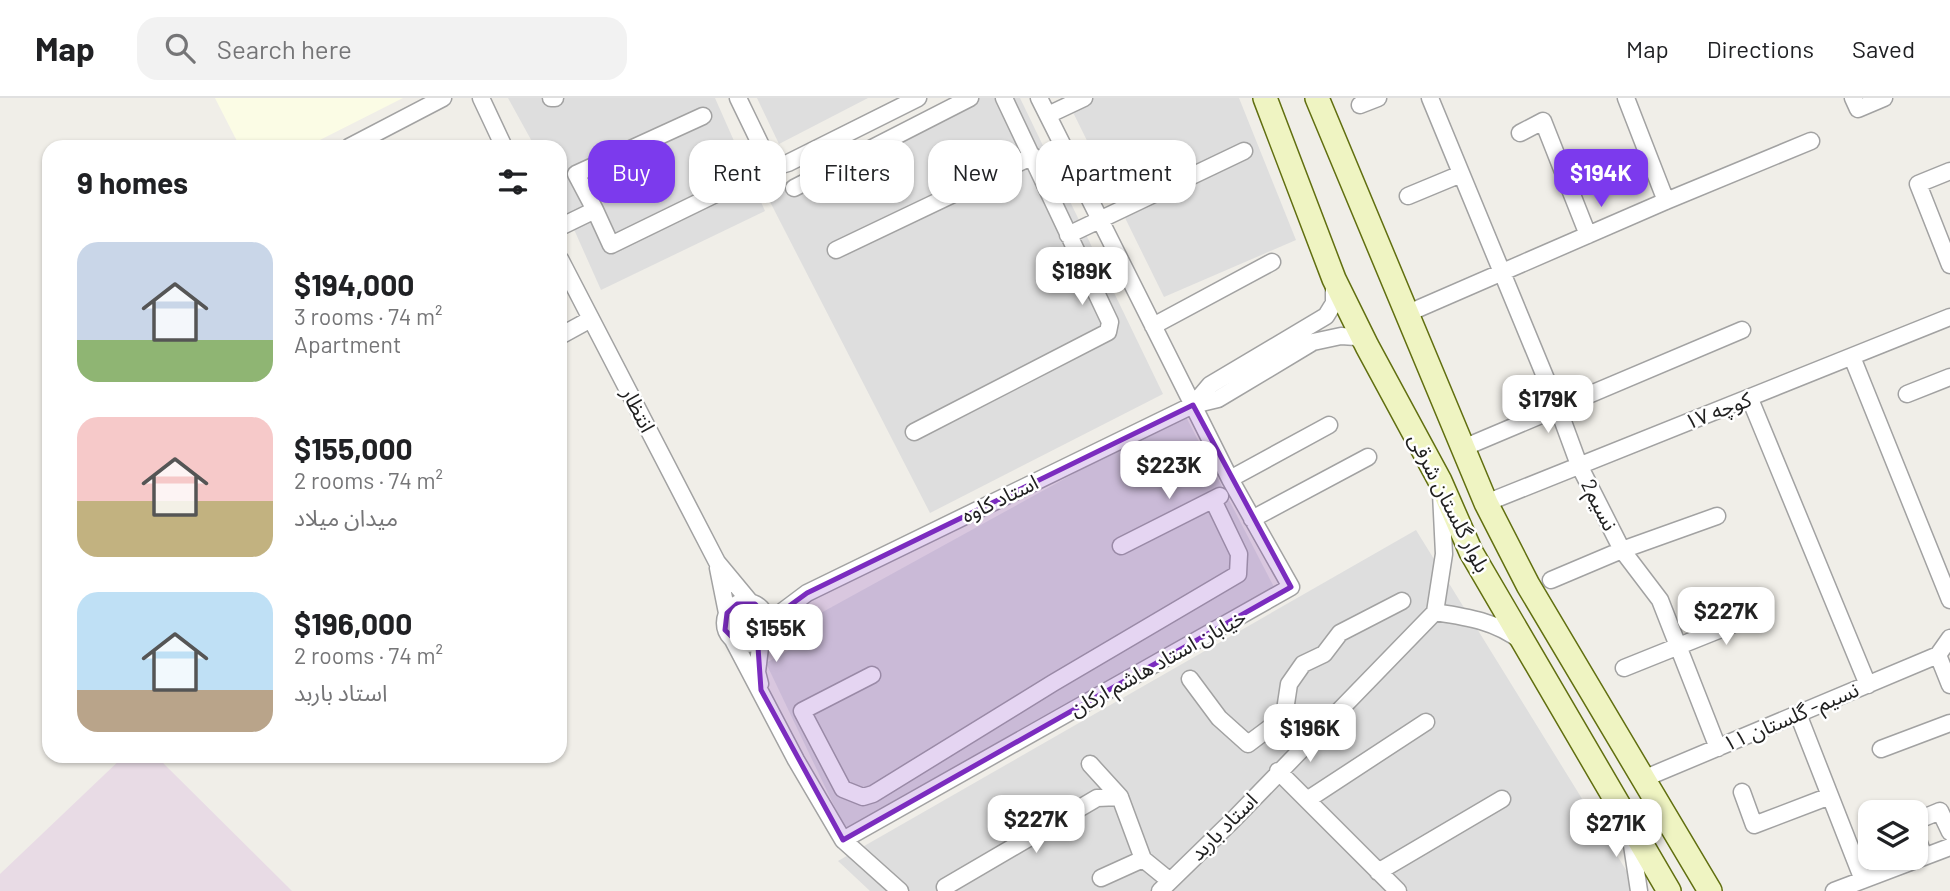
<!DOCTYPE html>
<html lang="en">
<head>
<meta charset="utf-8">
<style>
	:root { --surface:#fff; --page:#f2f2f2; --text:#202124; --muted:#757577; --line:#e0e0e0; --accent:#7c3aed }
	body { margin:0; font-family:Barlow,"Noto Sans Arabic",sans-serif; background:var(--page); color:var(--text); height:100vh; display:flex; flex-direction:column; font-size:26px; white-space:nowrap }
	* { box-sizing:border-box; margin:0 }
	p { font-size:23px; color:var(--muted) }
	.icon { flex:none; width:38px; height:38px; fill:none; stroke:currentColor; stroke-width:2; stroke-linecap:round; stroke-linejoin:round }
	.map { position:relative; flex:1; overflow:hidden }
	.details { position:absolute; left:42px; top:42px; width:525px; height:623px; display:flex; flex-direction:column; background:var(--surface); border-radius:21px; box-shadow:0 2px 5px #0004 }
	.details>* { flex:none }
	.hud { position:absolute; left:588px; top:42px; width:665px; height:63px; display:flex; gap:14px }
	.controls { position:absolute; left:1858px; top:702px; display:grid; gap:14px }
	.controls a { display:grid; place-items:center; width:70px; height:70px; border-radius:14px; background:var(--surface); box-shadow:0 2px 5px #0004; font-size:35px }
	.price { position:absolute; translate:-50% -60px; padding:0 16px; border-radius:14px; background:#fff; color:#222; font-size:23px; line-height:46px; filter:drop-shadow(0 2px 4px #0008) }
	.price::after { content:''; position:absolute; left:50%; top:42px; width:21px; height:16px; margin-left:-10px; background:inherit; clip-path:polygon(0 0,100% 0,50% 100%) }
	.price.active { background:var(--accent); color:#fff }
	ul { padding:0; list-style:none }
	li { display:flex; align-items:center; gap:21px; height:175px; padding:0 35px }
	li span { display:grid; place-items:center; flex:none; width:196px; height:140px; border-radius:21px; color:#555 }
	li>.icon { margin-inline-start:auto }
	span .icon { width:84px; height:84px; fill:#fffc; stroke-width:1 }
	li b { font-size:30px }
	h2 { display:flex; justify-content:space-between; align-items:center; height:84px; padding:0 35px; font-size:30px }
	.tag { padding:0 24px; border-radius:21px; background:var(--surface); box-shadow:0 2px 5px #0004; font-size:24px; line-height:63px }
	.tag.active { background:var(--accent); color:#fff }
	header { display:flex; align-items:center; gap:42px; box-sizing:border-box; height:98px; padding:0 35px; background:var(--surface); border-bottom:2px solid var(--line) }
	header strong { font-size:33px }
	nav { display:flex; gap:38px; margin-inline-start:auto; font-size:24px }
	.search { width:490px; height:63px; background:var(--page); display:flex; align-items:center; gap:18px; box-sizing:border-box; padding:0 24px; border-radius:21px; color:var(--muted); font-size:26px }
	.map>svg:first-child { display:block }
	.residential { fill:#dedede }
	.industrial { fill:#e8dbe5 }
	.education { fill:#fbfce5 }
	.grass { fill:#cae5b3 }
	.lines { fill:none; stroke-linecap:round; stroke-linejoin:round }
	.minor-casing { stroke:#a2a2a2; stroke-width:19 }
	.secondary-casing { stroke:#616f10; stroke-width:26 }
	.minor { stroke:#fff; stroke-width:16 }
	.secondary { stroke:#eff4c2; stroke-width:23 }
	.marked { fill:#7b2cbf; fill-opacity:0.2; stroke:#7b2cbf; stroke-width:5; stroke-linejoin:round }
	.labels { text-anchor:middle; stroke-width:5; stroke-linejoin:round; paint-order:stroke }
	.street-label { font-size:21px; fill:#212121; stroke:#fff }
</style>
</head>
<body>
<header>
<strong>Map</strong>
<div class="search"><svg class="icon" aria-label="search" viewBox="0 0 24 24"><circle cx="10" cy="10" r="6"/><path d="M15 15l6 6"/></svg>Search here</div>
<nav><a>Map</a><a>Directions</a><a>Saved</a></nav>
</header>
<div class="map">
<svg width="1950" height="793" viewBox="0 0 1950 793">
	<rect width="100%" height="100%" fill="#f0eee8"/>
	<path class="residential" d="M508 0H715L765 113 601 192 560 100V49H535Z
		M757 0H868L779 46Z
		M960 0H1020L1163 296 930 415 766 96Z
		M1066 0H1239L1296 142 1164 199Z
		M1184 315 1274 489 848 737 766 565 789 552 790 532Z
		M1416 432 1639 793H870L838 763Z"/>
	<path class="industrial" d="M124 658H156L292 793H0V776Z"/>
	<path class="education" d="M215 0H403L306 49H240Z"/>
	<path class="grass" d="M728 526a17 17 0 1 1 34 0a17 17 0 1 1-34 0Z"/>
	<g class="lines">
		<defs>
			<path id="minor" d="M481 0 504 49
				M551 0H555
				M738 0 769 64 778 68 788 65 918 0
				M1430 0 1558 310 1579 367 1622 452 1660 502 1718 650
				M1626 0 1666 103
				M1853 0 1858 11 1884 0
				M1360 7 1378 0
				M1048 17 1084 0
				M1520 35 1543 23 1588 137
				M349 49 443 0
				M1950 73 1918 86 1950 167
				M794 90 970 0
				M1408 98 1461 76
				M595 112 611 147 732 88
				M560 129 595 112 576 76 703 18
				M1068 137 1244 53
				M836 152 1033 58
				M560 161 717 464 751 505
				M1406 216 1666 103 1811 43
				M1153 228 1272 164
				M560 238 591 221
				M1852 259 1950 502
				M1907 296 1950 279
				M1750 301 1868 587
				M1193 307 1210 287 1326 218 1334 205V187
				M914 334 1108 234 1110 224 1004 0
				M1463 350 1742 232
				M1230 381 1329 327
				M1486 405 1950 219
				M1252 421 1368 359
				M1121 448 1220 398
				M718 470 727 515
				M1551 482 1622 452 1717 418
				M725 525a21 21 0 1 1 42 0a21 21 0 1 1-42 0Z
				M1435 514 1444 456 1441 395
				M1435 514C1467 519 1495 523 1521 543
				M767 525 807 495 1193 307 1218 301 1313 244 1341 238 1356 239 1367 248
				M733 542 796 662 843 742 900 793
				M1938 557 1950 587
				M1938 557 1950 540
				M1624 570 1761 515
				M872 577 802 613 843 691 863 699 873 696 1053 585 1238 476 1239 456 1213 402
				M1190 581 1219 620 1248 646 1284 619
				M760 586 757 574 761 541
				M1798 616 1863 782
				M1307 643 1284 619 1289 586 1303 566 1324 556 1340 535 1402 503
				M1881 651 1950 625
				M1090 666 1120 699 1143 761 1170 783
				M1278 673 1398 793
				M1643 681 1938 557
				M1742 694 1754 727 1830 698
				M1307 702 1426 624
				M1916 723 1940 713 1950 734
				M1630 734 1639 793
				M1916 736 1924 759
				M843 742 1291 489 1230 381 1039 0
				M1378 774 1502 701
				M1101 780 1143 761
				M945 789 1097 700 1120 699
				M1160 793 1234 721 1435 514
				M1834 793 1950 749"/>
			<path id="secondary" d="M1265 0 1334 181 1367 248 1440 383 1471 454 1669 793
				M1317 0 1486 405 1528 487 1710 793"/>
		</defs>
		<use href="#minor" class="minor-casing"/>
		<use href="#secondary" class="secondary-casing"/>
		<use href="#minor" class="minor"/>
		<use href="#secondary" class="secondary"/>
	</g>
	<path class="marked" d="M1193 307 1291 489 843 742 761 592 758 549 738 545 725 532 727 515 737 506H755L770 522 807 495Z"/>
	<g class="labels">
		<g class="street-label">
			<text transform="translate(638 312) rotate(63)" y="7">انتظار</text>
			<text transform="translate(1718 313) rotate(-21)" y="7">کوچه ۱۷</text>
			<text transform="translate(1000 401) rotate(-26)" y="7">استاد کاوه</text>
			<text transform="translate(1449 405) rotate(63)" y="7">بلوار گلستان شرقی</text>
			<text transform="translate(1599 407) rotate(63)" y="7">نسیم2</text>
			<text transform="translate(1158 565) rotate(-29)" y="7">خیابان استاد هاشم ارکان</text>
			<text transform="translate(1791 619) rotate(-23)" y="7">نسیم- گلستان ۱۱</text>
			<text transform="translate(1224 729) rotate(-45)" y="7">استاد باربد</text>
		</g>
	</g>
</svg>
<div class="controls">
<a><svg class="icon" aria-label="layers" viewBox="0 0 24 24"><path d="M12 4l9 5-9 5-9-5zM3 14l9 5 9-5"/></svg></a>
</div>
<b class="price active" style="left:1601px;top:111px">$194K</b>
<b class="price" style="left:1082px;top:209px">$189K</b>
<b class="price" style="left:1548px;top:337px">$179K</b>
<b class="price" style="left:1169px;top:403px">$223K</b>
<b class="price" style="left:1726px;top:549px">$227K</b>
<b class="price" style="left:776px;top:566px">$155K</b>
<b class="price" style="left:1310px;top:666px">$196K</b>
<b class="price" style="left:1036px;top:757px">$227K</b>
<b class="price" style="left:1616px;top:761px">$271K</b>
<div class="hud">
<a class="tag active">Buy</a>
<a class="tag">Rent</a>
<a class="tag">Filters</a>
<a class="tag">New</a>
<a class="tag">Apartment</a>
</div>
<section class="details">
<h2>9 homes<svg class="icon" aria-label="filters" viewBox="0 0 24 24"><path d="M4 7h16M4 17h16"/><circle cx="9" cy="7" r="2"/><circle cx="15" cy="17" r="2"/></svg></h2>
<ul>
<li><span style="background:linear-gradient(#c9d6e8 70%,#8fb573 0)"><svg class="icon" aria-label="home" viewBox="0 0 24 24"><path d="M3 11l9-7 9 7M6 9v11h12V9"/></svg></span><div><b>$194,000</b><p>3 rooms · 74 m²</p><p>Apartment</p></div></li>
<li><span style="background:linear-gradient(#f6c9c9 60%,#c2b280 0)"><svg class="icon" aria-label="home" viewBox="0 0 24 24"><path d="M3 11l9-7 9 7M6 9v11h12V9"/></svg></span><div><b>$155,000</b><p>2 rooms · 74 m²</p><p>میدان میلاد</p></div></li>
<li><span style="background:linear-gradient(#bfe0f5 70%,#b9a48a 0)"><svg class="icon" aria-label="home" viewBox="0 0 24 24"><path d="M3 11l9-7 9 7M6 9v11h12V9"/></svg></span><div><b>$196,000</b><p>2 rooms · 74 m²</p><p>استاد باربد</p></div></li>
</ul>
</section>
</div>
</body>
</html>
